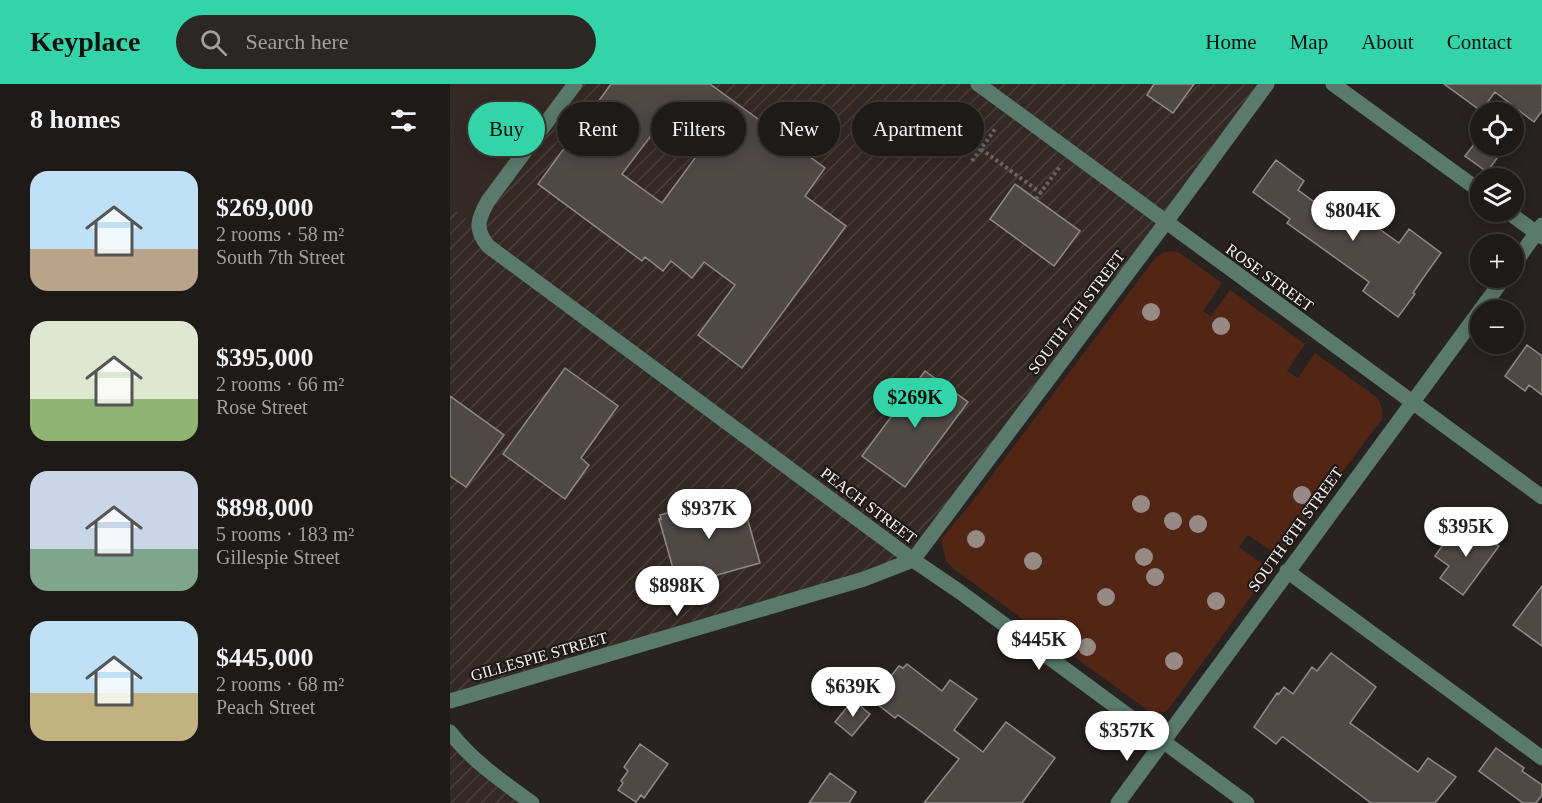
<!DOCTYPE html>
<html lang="en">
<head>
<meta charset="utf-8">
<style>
	:root { --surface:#1e1a18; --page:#2b2725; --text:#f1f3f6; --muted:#a1a1a2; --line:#3c3837; --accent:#33d4a8 }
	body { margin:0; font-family:"Times New Roman",serif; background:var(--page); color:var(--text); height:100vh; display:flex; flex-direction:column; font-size:22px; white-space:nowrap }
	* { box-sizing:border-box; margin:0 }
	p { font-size:20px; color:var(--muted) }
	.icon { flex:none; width:33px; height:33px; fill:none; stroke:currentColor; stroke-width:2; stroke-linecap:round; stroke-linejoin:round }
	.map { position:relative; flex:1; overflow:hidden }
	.sheet { display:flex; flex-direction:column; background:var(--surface); width:450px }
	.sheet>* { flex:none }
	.top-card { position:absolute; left:18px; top:18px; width:570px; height:54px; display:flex; gap:12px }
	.buttons { position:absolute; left:1020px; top:18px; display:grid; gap:12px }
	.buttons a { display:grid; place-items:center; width:54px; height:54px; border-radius:50%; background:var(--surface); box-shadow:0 3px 15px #0003,0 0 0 2px var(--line); font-size:30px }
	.price { position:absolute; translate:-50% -51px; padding:0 14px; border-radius:21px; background:#fff; color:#222; font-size:20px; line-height:39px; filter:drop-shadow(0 2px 3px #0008) }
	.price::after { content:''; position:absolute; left:50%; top:36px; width:18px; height:14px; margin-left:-9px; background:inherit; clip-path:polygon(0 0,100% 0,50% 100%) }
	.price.on { background:var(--accent); color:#111 }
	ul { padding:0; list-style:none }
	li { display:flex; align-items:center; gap:18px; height:150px; padding:0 30px }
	li span { display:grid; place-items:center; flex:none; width:168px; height:120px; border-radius:18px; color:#555 }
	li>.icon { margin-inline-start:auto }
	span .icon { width:72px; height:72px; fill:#fffc; stroke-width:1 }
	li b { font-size:26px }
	h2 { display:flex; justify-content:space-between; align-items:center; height:72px; padding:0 30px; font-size:26px }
	.tag { padding:0 21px; border-radius:27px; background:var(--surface); box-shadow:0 3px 15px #0003,0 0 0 2px var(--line); font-size:21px; line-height:54px }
	.tag.on { background:var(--accent); color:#111 }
	header { display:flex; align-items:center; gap:36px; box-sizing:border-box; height:84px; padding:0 30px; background:var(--accent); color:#111 }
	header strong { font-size:28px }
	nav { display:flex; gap:33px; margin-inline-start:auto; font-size:21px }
	.search { width:420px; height:54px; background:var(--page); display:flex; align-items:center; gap:15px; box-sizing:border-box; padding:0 21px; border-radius:33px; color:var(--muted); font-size:22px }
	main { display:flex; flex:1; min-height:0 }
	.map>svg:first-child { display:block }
	.built { fill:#352925 }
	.industrial { fill:url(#industrial-furrows) }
	.grass { fill:#522515 }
	.building { fill:#4f4946; stroke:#908986; stroke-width:1.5; fill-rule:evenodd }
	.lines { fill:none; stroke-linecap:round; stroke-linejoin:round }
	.path { stroke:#696462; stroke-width:4; stroke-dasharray:3 3; stroke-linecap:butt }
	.minor { stroke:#597a6d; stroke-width:15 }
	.tree { fill:#978984 }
	.labels { text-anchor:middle; stroke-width:4.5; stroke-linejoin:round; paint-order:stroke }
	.street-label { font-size:16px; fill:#f6f2f1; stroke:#1e1917 }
</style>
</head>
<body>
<header>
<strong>Keyplace</strong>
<div class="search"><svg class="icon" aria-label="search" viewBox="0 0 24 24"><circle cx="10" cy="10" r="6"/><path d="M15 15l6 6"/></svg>Search here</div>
<nav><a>Home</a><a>Map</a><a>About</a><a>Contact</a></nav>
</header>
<main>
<section class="sheet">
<h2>8 homes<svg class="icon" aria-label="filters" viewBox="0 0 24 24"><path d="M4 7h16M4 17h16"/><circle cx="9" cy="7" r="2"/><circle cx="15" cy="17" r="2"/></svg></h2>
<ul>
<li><span style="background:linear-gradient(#bfe0f5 65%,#b9a48a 0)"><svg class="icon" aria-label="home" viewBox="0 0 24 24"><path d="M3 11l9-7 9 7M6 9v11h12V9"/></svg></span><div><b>$269,000</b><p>2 rooms · 58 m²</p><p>South 7th Street</p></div></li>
<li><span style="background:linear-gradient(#dfe7d0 65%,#8fb573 0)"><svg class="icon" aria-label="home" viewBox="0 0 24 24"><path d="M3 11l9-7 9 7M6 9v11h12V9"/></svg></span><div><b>$395,000</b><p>2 rooms · 66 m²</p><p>Rose Street</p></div></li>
<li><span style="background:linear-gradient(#c9d6e8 65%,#7fa58c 0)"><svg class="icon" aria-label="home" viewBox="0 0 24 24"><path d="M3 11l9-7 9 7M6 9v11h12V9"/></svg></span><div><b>$898,000</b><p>5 rooms · 183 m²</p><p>Gillespie Street</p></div></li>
<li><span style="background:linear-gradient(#bfe0f5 60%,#c2b280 0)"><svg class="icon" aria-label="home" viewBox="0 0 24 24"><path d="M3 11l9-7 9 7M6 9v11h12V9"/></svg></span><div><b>$445,000</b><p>2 rooms · 68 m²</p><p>Peach Street</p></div></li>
</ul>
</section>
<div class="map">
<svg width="1092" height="719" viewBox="0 0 1092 719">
	<defs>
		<pattern id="industrial-furrows" width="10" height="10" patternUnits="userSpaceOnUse" patternTransform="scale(1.5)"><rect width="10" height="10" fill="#352925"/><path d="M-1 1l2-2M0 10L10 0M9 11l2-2" fill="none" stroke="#493e3a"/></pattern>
	</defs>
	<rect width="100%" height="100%" fill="#282220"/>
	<path class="built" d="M0 0H125L28 144 0 123Z"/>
	<path class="industrial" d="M125 0H817L463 476 0 617V123L28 143Z
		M0 648 82 719H0Z"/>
	<path class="grass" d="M724 167 731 170 772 199 753 227 761 232 780 206 855 260 837 287 848 294 865 269 925 312C932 320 933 325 932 335L832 469 826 470 798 451 789 463 817 483 818 487 816 492 720 623 715 628 703 629 693 623 504 485 496 477 491 455 519 422 706 173 715 168Z"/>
	<path class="building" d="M161 0H260L375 84 355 112 396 142 292 284 248 251 285 201 254 178 242 194 221 177 213 187 195 173 192 177 88 100ZM212 37 251 66 212 119 172 90Z
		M704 0H744L723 29 697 11Z
		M994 0H1092V27L1084 38 1045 8 1031 27Z
		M1029 54 1030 56V62H1038L1050 70 1037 88 1015 72Z
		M826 76 854 97 848 106 902 145 911 132 949 159 959 145 991 169 971 197 963 209 965 210 948 233 913 207 919 198 837 139 840 135 803 108Z
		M565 100 630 147 604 182 540 135Z
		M1077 261 1092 272V311L1079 301 1075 307 1055 292Z
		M115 284 168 322 131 374 139 381 115 415 53 370Z
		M475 287 518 318 455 403 412 372Z
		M0 312 54 351 16 403 0 392Z
		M291 412 310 479 228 502 209 435H211L210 431 253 419 254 423Z
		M1031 442 1050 456 1047 461 1049 462 1013 511 990 494 999 482 985 472 1003 447 1017 457 1026 445 1027 447Z
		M1092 502V562L1063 541Z
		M881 569 926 603 900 639 968 688 978 674 1006 693 985 719H921L833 653H832L826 660 804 643 827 609 829 610 834 603 843 610 862 583 867 587Z
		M457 580 492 607 500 596 527 615 504 646 533 668 556 638 605 674 572 719H474L509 675 448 631 445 634 422 616 449 582 453 584Z
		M403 616 420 630 402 652 385 638Z
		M190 660 218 680 194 714 191 711 186 718 168 706 173 699 171 697 178 687 174 683Z
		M1046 664 1074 684 1072 687 1092 701V711L1086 719H1073L1029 687Z
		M380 689 406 708 399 719H359Z"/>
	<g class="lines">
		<path class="path" d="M531 65 591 109
			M522 77 546 44
			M586 115 611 81"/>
		<path class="minor" d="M125 0 38 117C28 135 24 145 38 162L463 476 510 508 797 719
			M528 0 1092 413
			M883 0 1030 107
			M1058 128 1092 153
			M1064 180 1092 141
			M463 476 716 138 817 0
			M837 487 1092 674
			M0 617 414 495 463 476
			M0 648C22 677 53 698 82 719
			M668 719 1054 194"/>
	</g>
	<g class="tree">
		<circle cx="701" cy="228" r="9"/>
		<circle cx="771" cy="242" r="9"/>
		<circle cx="852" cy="411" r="9"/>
		<circle cx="691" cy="420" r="9"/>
		<circle cx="723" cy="437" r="9"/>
		<circle cx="748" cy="440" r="9"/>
		<circle cx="526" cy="455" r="9"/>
		<circle cx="694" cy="473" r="9"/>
		<circle cx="583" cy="477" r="9"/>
		<circle cx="705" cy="493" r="9"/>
		<circle cx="656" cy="513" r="9"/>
		<circle cx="766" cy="517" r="9"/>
		<circle cx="637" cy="563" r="9"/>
		<circle cx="724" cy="577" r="9"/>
	</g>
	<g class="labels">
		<g class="street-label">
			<text transform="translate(820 193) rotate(36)" y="6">ROSE STREET</text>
			<text transform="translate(626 228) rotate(-53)" y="6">SOUTH 7TH STREET</text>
			<text transform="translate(419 421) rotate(37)" y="6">PEACH STREET</text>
			<text transform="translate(845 445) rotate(-54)" y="6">SOUTH 8TH STREET</text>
			<text transform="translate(89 572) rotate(-16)" y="6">GILLESPIE STREET</text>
		</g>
	</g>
</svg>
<div class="buttons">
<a><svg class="icon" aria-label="locate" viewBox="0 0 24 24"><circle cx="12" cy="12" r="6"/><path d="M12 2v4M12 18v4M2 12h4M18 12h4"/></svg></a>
<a><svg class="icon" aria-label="layers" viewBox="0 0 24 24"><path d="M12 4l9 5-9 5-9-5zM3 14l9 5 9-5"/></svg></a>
<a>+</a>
<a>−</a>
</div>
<b class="price" style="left:903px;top:158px">$804K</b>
<b class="price on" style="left:465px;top:345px">$269K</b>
<b class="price" style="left:259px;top:456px">$937K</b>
<b class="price" style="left:1016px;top:474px">$395K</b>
<b class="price" style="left:227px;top:533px">$898K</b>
<b class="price" style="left:589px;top:587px">$445K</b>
<b class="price" style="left:403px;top:634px">$639K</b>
<b class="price" style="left:677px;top:678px">$357K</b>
<div class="top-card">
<a class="tag on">Buy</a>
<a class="tag">Rent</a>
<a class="tag">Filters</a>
<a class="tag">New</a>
<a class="tag">Apartment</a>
</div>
</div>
</main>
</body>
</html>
